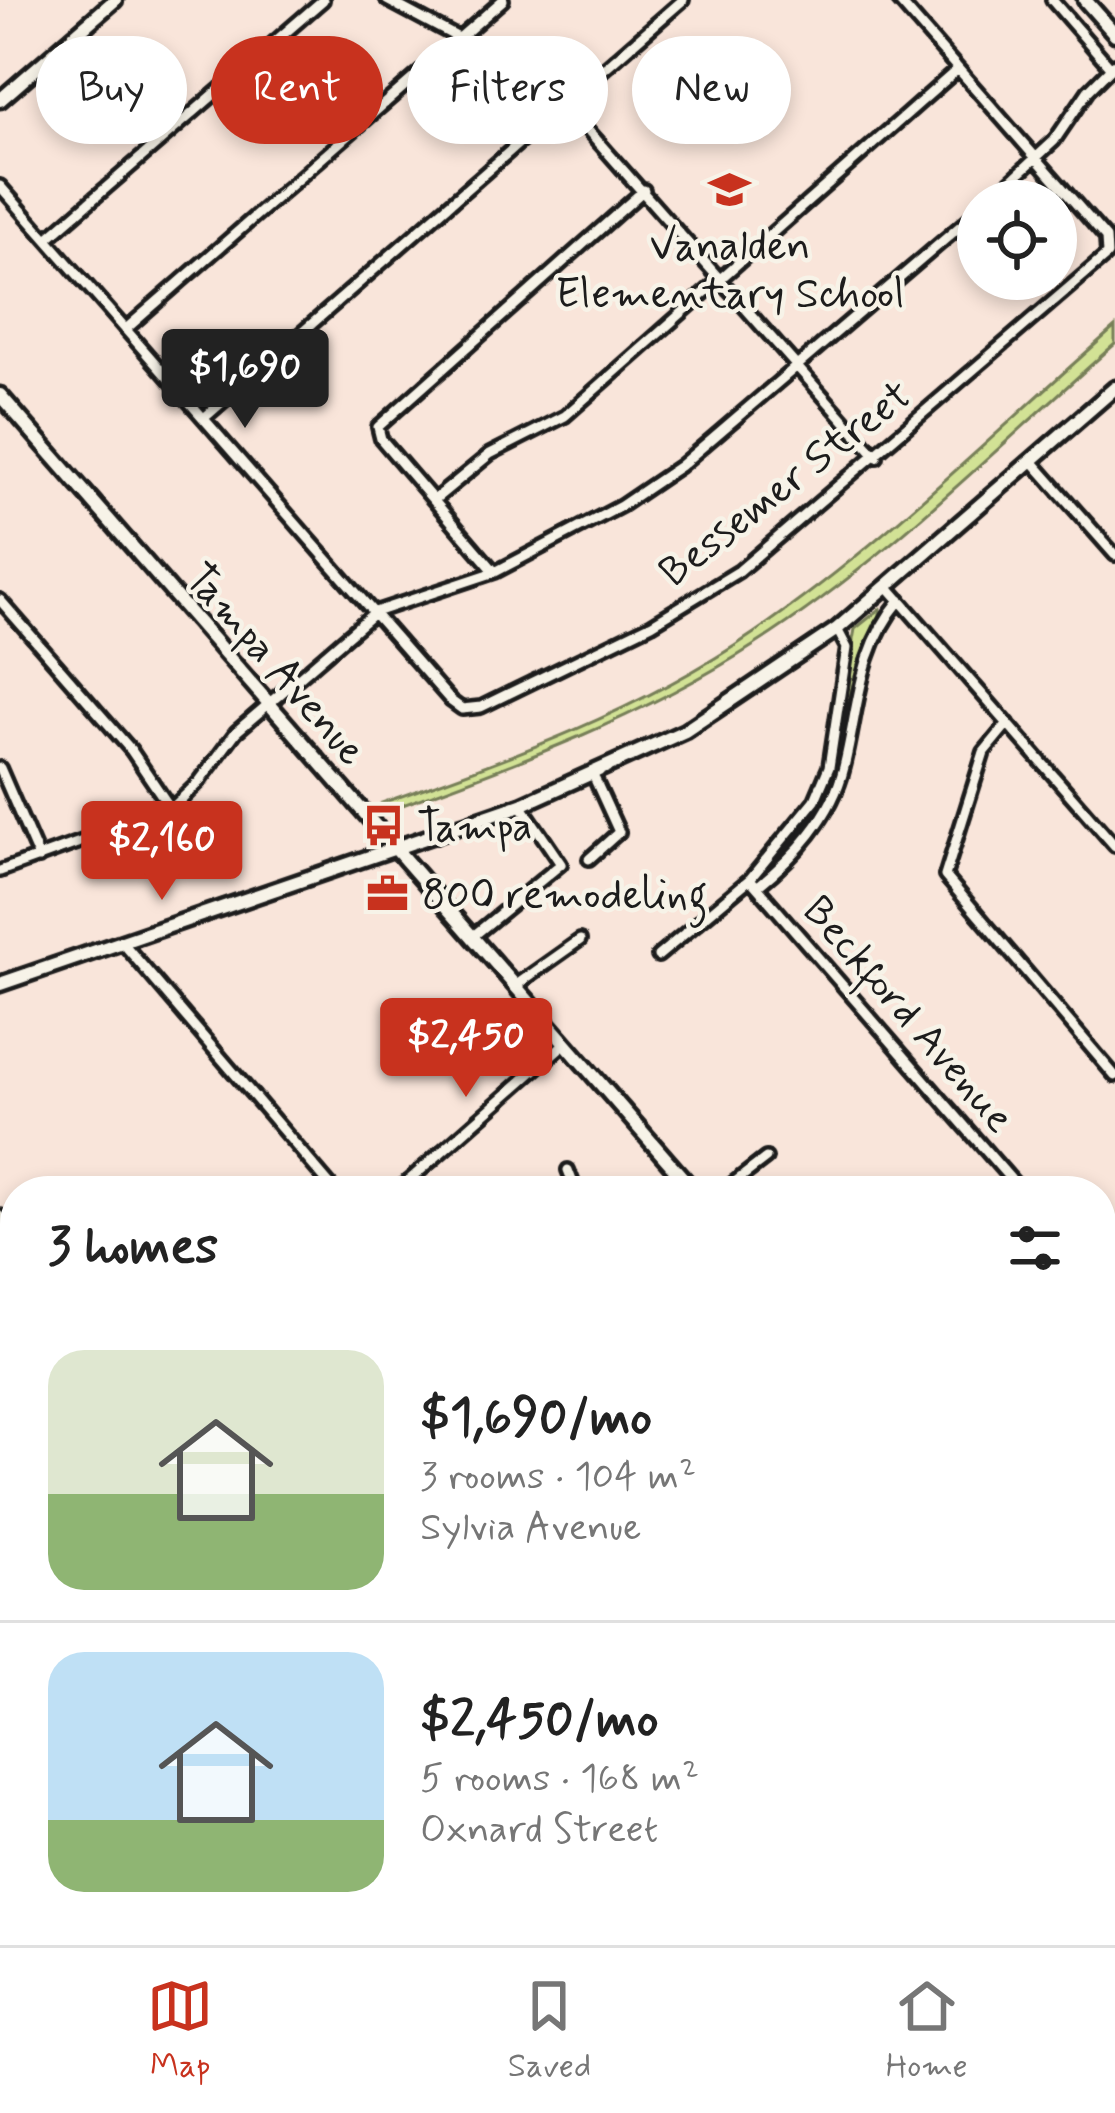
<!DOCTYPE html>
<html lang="en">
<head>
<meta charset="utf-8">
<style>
	:root { --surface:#fff; --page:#f2f2f2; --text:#222; --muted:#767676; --line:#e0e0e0; --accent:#c8321e }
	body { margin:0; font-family:Mynerve,sans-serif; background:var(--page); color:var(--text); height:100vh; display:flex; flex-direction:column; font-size:45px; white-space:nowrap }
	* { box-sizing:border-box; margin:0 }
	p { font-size:39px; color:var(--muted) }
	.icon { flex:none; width:66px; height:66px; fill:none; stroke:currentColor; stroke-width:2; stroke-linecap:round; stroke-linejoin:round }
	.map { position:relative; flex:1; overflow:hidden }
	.details { position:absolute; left:0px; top:1176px; width:1116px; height:771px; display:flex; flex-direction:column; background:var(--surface); border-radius:48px 48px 0 0; box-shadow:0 6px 18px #0003 }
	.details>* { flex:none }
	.top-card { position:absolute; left:36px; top:36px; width:1044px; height:108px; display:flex; gap:24px }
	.fabs { position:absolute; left:957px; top:180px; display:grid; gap:24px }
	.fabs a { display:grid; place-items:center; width:120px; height:120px; border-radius:50%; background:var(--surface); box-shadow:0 6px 18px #0003; font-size:60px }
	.price { position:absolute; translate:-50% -102px; padding:0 27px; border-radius:12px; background:var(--accent); color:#fff; font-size:39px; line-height:78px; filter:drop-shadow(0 3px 6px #0008) }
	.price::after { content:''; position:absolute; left:50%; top:72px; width:36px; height:27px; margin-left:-18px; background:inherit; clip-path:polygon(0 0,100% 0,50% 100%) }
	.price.on { background:#222; color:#fff }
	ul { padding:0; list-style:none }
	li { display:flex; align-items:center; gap:36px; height:300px; padding:0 48px }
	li+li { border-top:3px solid var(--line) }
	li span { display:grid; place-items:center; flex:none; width:336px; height:240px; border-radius:36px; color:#555 }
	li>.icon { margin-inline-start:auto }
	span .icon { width:144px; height:144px; fill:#fffc; stroke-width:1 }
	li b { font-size:51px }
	h2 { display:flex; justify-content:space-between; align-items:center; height:144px; padding:0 48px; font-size:51px }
	.chip { padding:0 42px; border-radius:54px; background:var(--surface); box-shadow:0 6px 18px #0003; font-size:42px; line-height:108px }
	.chip.on { background:var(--accent); color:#fff }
	.tab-bar { display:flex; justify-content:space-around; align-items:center; height:168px; border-top:3px solid var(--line); background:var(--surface); font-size:33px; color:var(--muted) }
	.tab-bar a { display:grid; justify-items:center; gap:6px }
	.tab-bar .on { color:var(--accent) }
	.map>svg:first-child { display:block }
	.green { fill:#d2e295; stroke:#777f58; stroke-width:3 }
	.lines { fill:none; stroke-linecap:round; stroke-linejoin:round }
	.minor-casing { stroke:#1c1c1c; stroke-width:18 }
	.major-casing { stroke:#1c1c1c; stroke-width:21 }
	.highway-casing { stroke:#1c1c1c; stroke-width:22 }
	.minor { stroke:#f7f3e8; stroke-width:9 }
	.major { stroke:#f7f3e8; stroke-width:12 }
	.highway { stroke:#f7f3e8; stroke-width:14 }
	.labels { text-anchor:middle; stroke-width:9; stroke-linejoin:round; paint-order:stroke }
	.poi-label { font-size:42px; fill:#1c1c1c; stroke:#f7f3e8; text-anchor:start }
	.street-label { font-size:42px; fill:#1c1c1c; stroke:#f7f3e8 }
</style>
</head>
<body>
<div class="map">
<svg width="1115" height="1945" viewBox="0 0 1115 1945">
	<rect width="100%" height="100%" fill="#f9e5da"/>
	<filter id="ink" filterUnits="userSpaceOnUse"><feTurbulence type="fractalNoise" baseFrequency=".00833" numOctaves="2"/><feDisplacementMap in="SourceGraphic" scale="24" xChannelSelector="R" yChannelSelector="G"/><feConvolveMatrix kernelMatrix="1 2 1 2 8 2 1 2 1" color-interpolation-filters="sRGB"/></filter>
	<g filter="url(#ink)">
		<path class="green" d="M1115 327V344C999 445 886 561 756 644 641 718 516 764 389 810L382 803C511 758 640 711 754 633 883 545 997 430 1115 327Z
			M880 609C882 623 866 643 860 659 833 743 845 811 767 872L764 867C838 794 837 726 855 629Z"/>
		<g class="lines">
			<defs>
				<path id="minor" d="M387 0 523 72 571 111 877 457
					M1052 0 1111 68
					M0 186 451 701 462 709 481 707 652 624 739 571 1107 255 1106 238 898 0
					M989 201 1054 141 1088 91 1115 64
					M47 239 323 0
					M126 329 503 0
					M204 418 683 0
					M1032 461 1115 555
					M434 500 490 454 565 416 958 69
					M495 572 381 439 378 427 644 190
					M888 587 1115 846
					M0 600 131 750 171 809
					M1008 723 984 752 945 876 1115 1076
					M0 768 39 858
					M589 859 619 832 593 775
					M0 871 171 809 199 782 236 732 375 612 495 572 621 506 680 466 978 211
					M750 879 1021 1191
					M757 887C795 856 832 817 844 767 859 707 858 650 900 600
					M472 937 561 864 521 805
					M122 942 335 1191
					M658 956 750 879 815 800 829 767 847 648 837 629
					M515 986 580 940
					M568 1170 576 1191
					M397 1191 565 1043
					M723 1191 766 1158
					M0 1216 15 1233
					M1101 1261 1115 1249
					M1101 1281 1115 1297
					M0 1538 15 1526
					M0 1626 15 1643
					M264 1932 275 1945
					M626 1932 638 1945
					M982 1932 993 1945
					M315 1945 330 1932
					M733 1945 748 1932"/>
				<path id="major" d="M1085 0 1115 34
					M0 100 115 0
					M0 395 694 1191
					M0 984 521 805 685 731 837 629 1115 388
					M1101 1657 1115 1673
					M1101 1879 1115 1867
					M1020 1945 1036 1932"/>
				<path id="highway" d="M1101 1631 1115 1622
					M1101 1691 1115 1679
					M1101 1723 1115 1711
					M1101 1772 1115 1763
					M796 1945 812 1932
					M849 1945 874 1932"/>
			</defs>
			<use href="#minor" class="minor-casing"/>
			<use href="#major" class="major-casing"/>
			<use href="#highway" class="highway-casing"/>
			<use href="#minor" class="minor"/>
			<use href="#major" class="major"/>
			<use href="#highway" class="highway"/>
		</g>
	</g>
	<defs>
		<symbol id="school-bare" viewBox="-9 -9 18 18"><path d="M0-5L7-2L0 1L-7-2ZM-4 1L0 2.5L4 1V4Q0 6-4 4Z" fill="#c8321e" stroke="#f7f3e8" stroke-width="2.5" paint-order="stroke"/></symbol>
		<symbol id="bus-bare" viewBox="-9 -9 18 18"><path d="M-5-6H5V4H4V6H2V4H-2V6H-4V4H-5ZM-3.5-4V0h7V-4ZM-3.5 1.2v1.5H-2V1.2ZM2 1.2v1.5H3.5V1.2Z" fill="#c8321e" stroke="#f7f3e8" stroke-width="2.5" paint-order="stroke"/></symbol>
		<symbol id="office-bare" viewBox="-9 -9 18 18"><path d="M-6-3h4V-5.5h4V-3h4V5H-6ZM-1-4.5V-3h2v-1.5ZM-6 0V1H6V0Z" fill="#c8321e" stroke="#f7f3e8" stroke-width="2.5" paint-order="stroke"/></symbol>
	</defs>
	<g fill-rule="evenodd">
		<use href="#school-bare" x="700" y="160" width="59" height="59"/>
		<use href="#bus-bare" x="354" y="796" width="59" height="59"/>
		<use href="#office-bare" x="358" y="864" width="59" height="59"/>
	</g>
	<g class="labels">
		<g class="poi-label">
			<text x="730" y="259" text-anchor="middle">Vanalden<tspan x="730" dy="48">Elementary School</tspan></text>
			<text x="417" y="840">Tampa</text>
			<text x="422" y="908">800 remodeling</text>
		</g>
		<g class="street-label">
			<text transform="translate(784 482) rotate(-38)" y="15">Bessemer Street</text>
			<text transform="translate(277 663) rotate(49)" y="15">Tampa Avenue</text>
			<text transform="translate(910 1013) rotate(49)" y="15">Beckford Avenue</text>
		</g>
	</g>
</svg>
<div class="fabs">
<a><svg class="icon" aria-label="locate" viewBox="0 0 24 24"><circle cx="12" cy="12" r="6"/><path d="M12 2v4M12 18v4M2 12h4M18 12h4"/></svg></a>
</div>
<b class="price on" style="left:245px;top:431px">$1,690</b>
<b class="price" style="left:162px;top:903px">$2,160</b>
<b class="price" style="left:466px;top:1100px">$2,450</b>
<div class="top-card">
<a class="chip">Buy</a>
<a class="chip on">Rent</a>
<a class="chip">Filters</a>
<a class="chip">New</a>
</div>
<section class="details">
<h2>3 homes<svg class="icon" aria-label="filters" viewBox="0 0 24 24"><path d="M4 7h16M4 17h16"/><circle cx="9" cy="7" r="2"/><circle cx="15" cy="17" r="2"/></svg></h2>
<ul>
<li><span style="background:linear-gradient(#dfe7d0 60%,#8fb573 0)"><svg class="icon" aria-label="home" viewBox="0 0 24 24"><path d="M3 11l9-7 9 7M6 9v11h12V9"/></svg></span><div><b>$1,690/mo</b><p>3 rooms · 104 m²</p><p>Sylvia Avenue</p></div></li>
<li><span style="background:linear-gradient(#bfe0f5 70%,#8fb573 0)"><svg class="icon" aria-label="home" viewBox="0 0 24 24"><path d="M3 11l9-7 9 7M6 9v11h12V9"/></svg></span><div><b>$2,450/mo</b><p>5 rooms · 168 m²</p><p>Oxnard Street</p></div></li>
</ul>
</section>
</div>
<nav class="tab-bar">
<a class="on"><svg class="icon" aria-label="map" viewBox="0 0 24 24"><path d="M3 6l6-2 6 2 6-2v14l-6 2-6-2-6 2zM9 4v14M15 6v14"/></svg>Map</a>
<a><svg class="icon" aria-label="saved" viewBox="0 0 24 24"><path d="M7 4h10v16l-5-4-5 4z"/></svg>Saved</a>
<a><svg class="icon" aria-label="home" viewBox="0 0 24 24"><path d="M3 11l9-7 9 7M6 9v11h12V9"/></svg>Home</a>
</nav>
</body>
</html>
